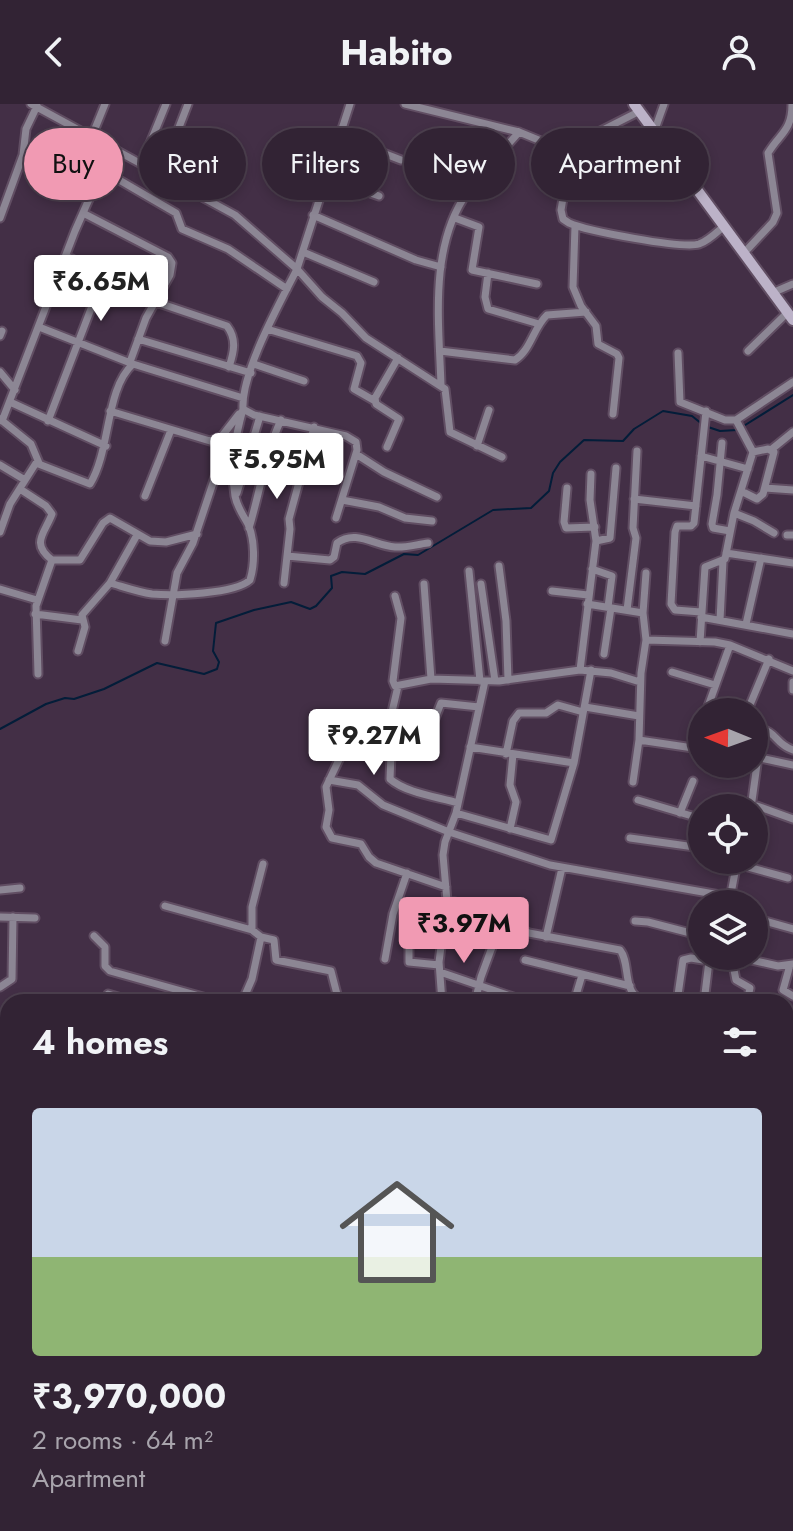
<!DOCTYPE html>
<html lang="en">
<head>
<meta charset="utf-8">
<style>
	:root { --surface:#322334; --page:#3d2f40; --text:#f1f3f6; --muted:#a8a4ac; --line:#4d404f; --accent:#f19ab3 }
	body { margin:0; font-family:Jost,sans-serif; background:var(--page); color:var(--text); height:100vh; display:flex; flex-direction:column; font-size:30px; white-space:nowrap }
	* { box-sizing:border-box; margin:0 }
	p { font-size:26px; color:var(--muted) }
	.icon { flex:none; width:44px; height:44px; fill:none; stroke:currentColor; stroke-width:2; stroke-linecap:round; stroke-linejoin:round }
	.map { position:relative; flex:1; overflow:hidden }
	.panel { position:absolute; left:0px; top:890px; width:794px; height:538px; display:flex; flex-direction:column; background:var(--surface); border-radius:24px 24px 0 0; box-shadow:0 4px 12px #0003,0 0 0 2px var(--line) }
	.panel>* { flex:none }
	.top-card { position:absolute; left:24px; top:24px; width:746px; height:72px; display:flex; gap:16px }
	.needle { width:52px; rotate:271deg }
	.fabs { position:absolute; left:688px; top:594px; display:grid; gap:16px }
	.fabs a { display:grid; place-items:center; width:80px; height:80px; border-radius:50%; background:var(--surface); box-shadow:0 4px 12px #0003,0 0 0 2px var(--line); font-size:40px }
	.price { position:absolute; translate:-50% -68px; padding:0 18px; border-radius:8px; background:#fff; color:#222; font-size:26px; line-height:52px; filter:drop-shadow(0 2px 4px #0008) }
	.price::after { content:''; position:absolute; left:50%; top:48px; width:24px; height:18px; margin-left:-12px; background:inherit; clip-path:polygon(0 0,100% 0,50% 100%) }
	.price.active { background:var(--accent); color:#111 }
	ul { padding:0; list-style:none }
	li { display:grid; align-content:center; gap:16px; height:424px; padding:0 32px }
	li+li { border-top:2px solid var(--line) }
	li span { display:grid; place-items:center; height:248px; border-radius:8px; color:#555 }
	li>.icon { margin-inline-start:auto }
	span .icon { width:144px; height:144px; fill:#fffc; stroke-width:1 }
	li b { font-size:34px }
	h2 { display:flex; justify-content:space-between; align-items:center; height:96px; padding:0 32px; font-size:34px }
	.tag { padding:0 28px; border-radius:36px; background:var(--surface); box-shadow:0 4px 12px #0003,0 0 0 2px var(--line); font-size:28px; line-height:72px }
	.tag.active { background:var(--accent); color:#111 }
	header { display:flex; justify-content:space-between; align-items:center; height:104px; padding:0 32px; background:var(--surface); font-size:36px; font-weight:700 }
	.map>svg:first-child { display:block }
	.lines { fill:none; stroke-linecap:round; stroke-linejoin:round }
	.stream { stroke:#031d39; stroke-width:2 }
	.minor-casing { stroke:#614e63; stroke-width:11 }
	.tertiary-casing { stroke:#614e63; stroke-width:12 }
	.secondary-casing { stroke:#614e63; stroke-width:14 }
	.minor { stroke:#8c8694; stroke-width:7 }
	.tertiary { stroke:#8c8694; stroke-width:8 }
	.secondary { stroke:#bcb2c8; stroke-width:10 }
</style>
</head>
<body>
<header><svg class="icon" aria-label="back" viewBox="0 0 24 24"><path d="M15 5l-7 7 7 7"/></svg>Habito<svg class="icon" aria-label="person" viewBox="0 0 24 24"><circle cx="12" cy="8" r="4"/><path d="M4 21q1-7 8-7t8 7"/></svg></header>
<div class="map">
<svg width="793" height="1427" viewBox="0 0 793 1427">
	<rect width="100%" height="100%" fill="#432f46"/>
	<g class="lines">
		<path class="stream" d="M708 323 720 327 737 326
			M742 323 793 291
			M0 625 46 600 65 594 74 595 104 585 157 559 204 570 217 565 219 558 213 547 216 519 254 506 291 498 310 505 316 502 332 484 331 472 342 468 365 470 404 450 418 451 493 406 531 404 549 387 553 369 560 358 584 336 623 337 634 325 663 307 692 312 702 320"/>
		<defs>
			<path id="minor" d="M31 0 235 111 297 165 350 0
				M405 0 519 28 558 44 575 40 640 7
				M654 28 664 0
				M92 32 105 0
				M339 32 401 56
				M572 42 561 106 563 115 569 119C587 127 682 145 699 140 708 137 717 128 724 122
				M142 59 166 0
				M102 66 176 109 182 125 228 145 287 185
				M161 70 188 0
				M325 73 379 92
				M83 109 168 153 172 159 170 171 146 214 130 258
				M313 111 416 156 441 163
				M0 114 23 51 26 25 37 2
				M455 114 479 123 472 166 537 180
				M575 122 573 183 581 202 596 222 598 240 617 250 619 254 613 310
				M303 148 374 178
				M744 149 773 118 777 109 768 49C780 29 792 27 792 0
				M66 152 156 198 227 222C237 235 234 248 229 263
				M488 169 485 193 488 205 539 220
				M772 189 793 180
				M39 223 133 260
				M267 225 357 252 361 259 354 285 375 297
				M0 232 2 227
				M138 235 251 269
				M440 247 515 256C531 246 533 224 547 211L586 208
				M748 247 787 209
				M678 249 680 298 725 316H736L793 278
				M254 260 304 277
				M0 268 15 286
				M441 281C439 219 429 143 467 89 482 67 502 48 519 28
				M10 298 106 342
				M110 307 210 337 222 332 239 310
				M0 315 31 340 39 359
				M2 317 75 127 112 43
				M48 317 97 189
				M722 339 717 391 712 420 713 424 730 427
				M477 342 489 306
				M387 343 399 315 376 300 375 294 398 254
				M772 345 793 328
				M356 350 384 368 437 393
				M701 352 748 365
				M0 361 25 376
				M567 384 564 418 566 424 595 423
				M765 384 793 386
				M20 385 46 402 52 410C45 429 30 439 52 456
				M741 387 757 395 763 390 774 348 768 345 753 348
				M237 389 260 312
				M145 392 171 326
				M634 395 696 402
				M342 396 379 403 405 414 432 417
				M734 409 754 417 774 429
				M336 414 357 346 356 338 346 332 254 311 243 305C241 268 280 199 297 165L322 193 342 209 366 234 445 285 450 328 502 353
				M249 424C260 388 265 350 281 316
				M0 428 10 400 36 359 90 380C111 346 105 285 133 260L243 294
				M787 431H793
				M596 437 610 434 616 364
				M726 449 793 459
				M287 452 330 456 334 453 337 439C356 425 375 442 395 443 406 444 418 440 428 439
				M499 462 506 517 508 576
				M592 465 612 472 608 503
				M469 467 480 577
				M110 479C124 483 138 488 152 490 173 492 235 490 250 476 255 460 255 436 248 420 243 411 237 403 235 392 230 361 235 334 243 305
				M284 479 290 425 289 415 314 323
				M424 480 431 575
				M481 480 495 577
				M0 485 37 496
				M552 487 588 491
				M395 492 401 514 393 577 395 582 431 575 499 577 580 566 611 569 640 578
				M587 500 643 509 646 536 715 538 730 541 793 567
				M627 506 636 434 633 424 637 347
				M701 508 675 506 671 500 675 428 677 422H691L694 419 706 307
				M643 509 646 469
				M35 510 82 516
				M701 513 793 530
				M720 516 723 457
				M746 520 761 454
				M646 536 641 569 639 636 693 644 702 620
				M165 537 177 469 193 439 219 361 233 344
				M700 538 705 463 725 455 734 409 753 348 736 316
				M78 547 85 523 82 511 110 479 137 431
				M604 550 611 504
				M580 566 596 437 590 396 591 370
				M672 568 715 581
				M38 570 36 502 52 456H80L103 419 110 414 150 437 166 438 197 430
				M793 578V586
				M398 582 388 625 391 650 390 675C406 689 438 693 458 699
				M585 603 639 612
				M706 608 730 541
				M747 608 769 555
				M434 617 441 599 479 603
				M754 623C780 628 773 639 793 646
				M345 643 326 683 329 706 326 723 332 734 361 740 369 753 376 759 446 783
				M470 643 574 659
				M506 650 513 617 519 609H546L558 601 583 608
				M756 653 793 661
				M329 676 358 681 383 701 449 728 550 761 731 793
				M633 678 639 636
				M638 696 702 715
				M751 704 758 653
				M751 704 757 702 793 715
				M456 709 551 736 574 659 591 566
				M680 709 693 677
				M510 725 516 698 510 681 513 650
				M630 734 702 744
				M263 760 252 803V826L261 833 274 836 276 856 331 867 339 898
				M737 760 788 774
				M0 786 20 784
				M447 797 474 801 529 829 620 846C630 858 623 885 638 894 646 898 662 897 671 898
				M729 800 737 758
				M165 802 252 826
				M0 813 35 814
				M754 814 793 825
				M635 817 648 818 702 832
				M94 832 105 843V862L110 867 221 898
				M546 833 562 764
				M409 839V858L439 861
				M738 853 778 862 793 860
				M385 855 393 810 407 769
				M525 856 630 882
				M733 861 736 876 750 884 747 898
				M790 861 783 886 793 892
				M440 868 516 894
				M0 883 12 875 13 813
				M108 890 135 898
				M242 898 252 875 261 833
				M442 898 439 858 447 797 443 751 445 738 456 709 485 577
				M475 898 481 873 502 816
				M574 898 582 871
				M677 898 683 856 691 854 733 861 738 852
				M704 898 709 857
				M786 1008 793 1013
				M786 1049 793 1033
				M786 1140 793 1141
				M786 1190 793 1189
				M786 1284 793 1286
				M0 1323 8 1321
				M786 1324 793 1298
				M0 1374H8
				M97 1420 128 1427
				M478 1420 479 1427
				M38 1427 39 1420
				M72 1427 74 1420
				M157 1427 158 1420
				M260 1427 262 1420
				M301 1427 302 1420
				M445 1427 447 1420
				M529 1427 531 1420
				M564 1427 566 1420
				M612 1427 613 1420
				M635 1427V1420
				M716 1427 718 1420"/>
			<path id="tertiary" d="M786 1371 793 1368
				M765 1427 766 1420"/>
			<path id="secondary" d="M634 0 793 216"/>
		</defs>
		<use href="#minor" class="minor-casing"/>
		<use href="#tertiary" class="tertiary-casing"/>
		<use href="#secondary" class="secondary-casing"/>
		<use href="#minor" class="minor"/>
		<use href="#tertiary" class="tertiary"/>
		<use href="#secondary" class="secondary"/>
	</g>
</svg>
<div class="fabs">
<a><svg class="needle" viewBox="-14 -14 28 28"><path d="M0-13l5 13h-10z" fill="#e53935"/><path d="M0 13l5-13h-10z" fill="#a8a4ac"/></svg></a>
<a><svg class="icon" aria-label="locate" viewBox="0 0 24 24"><circle cx="12" cy="12" r="6"/><path d="M12 2v4M12 18v4M2 12h4M18 12h4"/></svg></a>
<a><svg class="icon" aria-label="layers" viewBox="0 0 24 24"><path d="M12 4l9 5-9 5-9-5zM3 14l9 5 9-5"/></svg></a>
</div>
<b class="price" style="left:101px;top:219px">₹6.65M</b>
<b class="price" style="left:277px;top:397px">₹5.95M</b>
<b class="price" style="left:374px;top:673px">₹9.27M</b>
<b class="price active" style="left:464px;top:861px">₹3.97M</b>
<div class="top-card">
<a class="tag active">Buy</a>
<a class="tag">Rent</a>
<a class="tag">Filters</a>
<a class="tag">New</a>
<a class="tag">Apartment</a>
</div>
<section class="panel">
<h2>4 homes<svg class="icon" aria-label="filters" viewBox="0 0 24 24"><path d="M4 7h16M4 17h16"/><circle cx="9" cy="7" r="2"/><circle cx="15" cy="17" r="2"/></svg></h2>
<ul>
<li><span style="background:linear-gradient(#c9d6e8 60%,#8fb573 0)"><svg class="icon" aria-label="home" viewBox="0 0 24 24"><path d="M3 11l9-7 9 7M6 9v11h12V9"/></svg></span><div><b>₹3,970,000</b><p>2 rooms · 64 m²</p><p>Apartment</p></div></li>
</ul>
</section>
</div>
</body>
</html>
